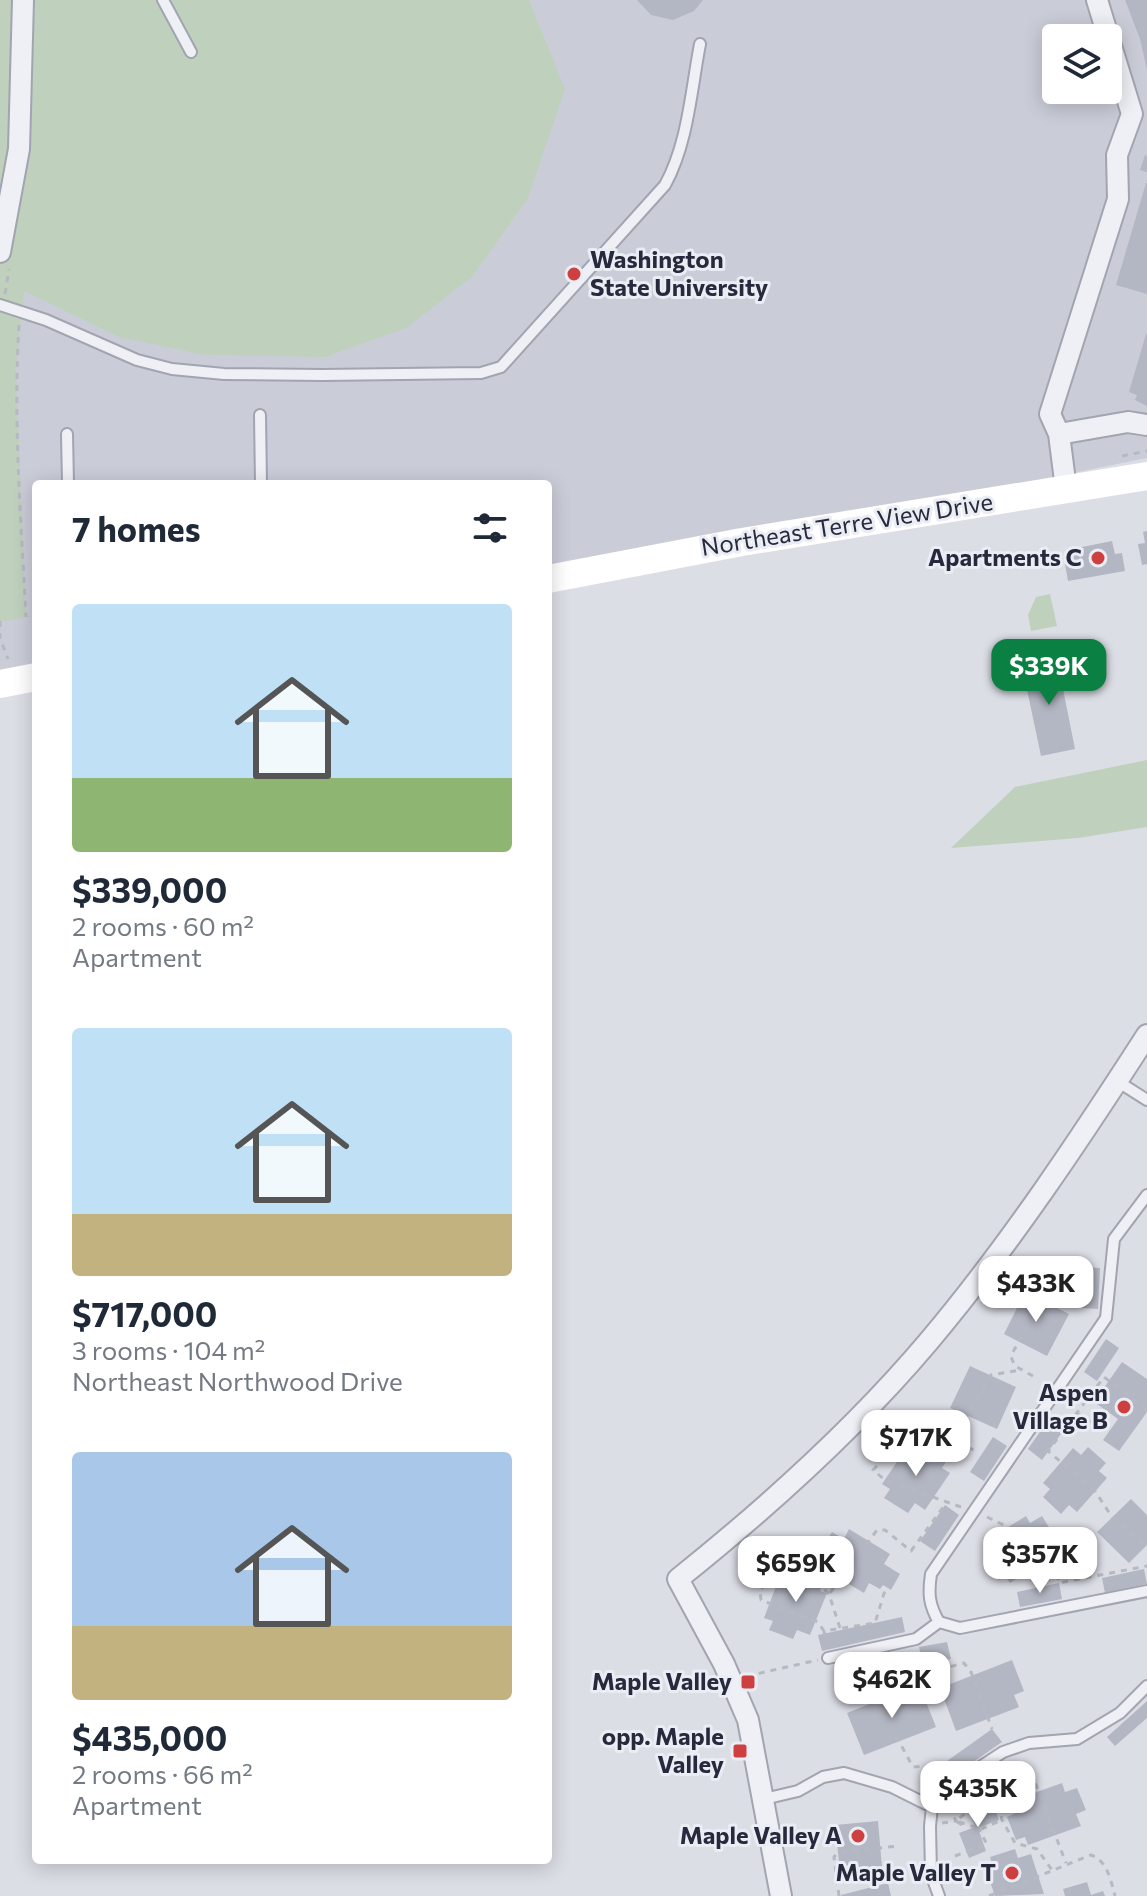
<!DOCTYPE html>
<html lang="en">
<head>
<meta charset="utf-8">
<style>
	:root { --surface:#fff; --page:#f2f2f3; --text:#1f2937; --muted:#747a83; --accent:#0b8043 }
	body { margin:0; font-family:Commissioner,sans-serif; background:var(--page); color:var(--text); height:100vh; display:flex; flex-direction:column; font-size:30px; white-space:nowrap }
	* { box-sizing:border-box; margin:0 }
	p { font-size:26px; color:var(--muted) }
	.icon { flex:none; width:44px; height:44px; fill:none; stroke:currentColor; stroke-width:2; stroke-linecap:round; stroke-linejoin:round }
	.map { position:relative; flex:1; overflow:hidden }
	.panel { position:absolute; left:32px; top:480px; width:520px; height:1384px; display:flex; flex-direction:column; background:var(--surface); border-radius:8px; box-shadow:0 4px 20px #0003 }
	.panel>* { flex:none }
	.controls { position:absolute; left:1042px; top:24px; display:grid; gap:16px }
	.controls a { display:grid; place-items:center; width:80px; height:80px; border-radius:8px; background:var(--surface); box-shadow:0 4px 20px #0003; font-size:40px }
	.price { position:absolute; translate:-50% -68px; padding:0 18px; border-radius:16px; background:#fff; color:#222; font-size:26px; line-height:52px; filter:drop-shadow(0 2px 4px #0008) }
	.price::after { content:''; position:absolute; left:50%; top:48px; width:24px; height:18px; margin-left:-12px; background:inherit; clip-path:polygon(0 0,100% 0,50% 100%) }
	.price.current { background:var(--accent); color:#fff }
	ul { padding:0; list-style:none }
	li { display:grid; align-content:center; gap:16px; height:424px; padding:0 40px }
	li span { display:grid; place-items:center; height:248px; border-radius:8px; color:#555 }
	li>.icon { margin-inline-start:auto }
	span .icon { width:144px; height:144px; fill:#fffc; stroke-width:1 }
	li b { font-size:34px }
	h2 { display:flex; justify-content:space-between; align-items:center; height:96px; padding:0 40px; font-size:34px }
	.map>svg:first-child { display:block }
	.built { fill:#cacdd8; fill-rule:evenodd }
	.green { fill:#bfd0bd }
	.building { fill:#b3b7c3 }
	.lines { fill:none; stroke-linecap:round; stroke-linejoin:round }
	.service-casing { stroke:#a2a4b0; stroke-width:14 }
	.minor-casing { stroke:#a2a4b0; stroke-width:24 }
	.path { stroke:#b6b9c1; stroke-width:3; stroke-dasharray:6 6; stroke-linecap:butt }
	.service { stroke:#eef0f5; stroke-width:10 }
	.minor { stroke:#eef0f5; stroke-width:20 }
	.secondary { stroke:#fff; stroke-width:28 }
	.poi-dot { fill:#cd403f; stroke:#ebedf4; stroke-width:3 }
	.labels { text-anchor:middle; stroke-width:6; stroke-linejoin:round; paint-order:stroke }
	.poi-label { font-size:24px; font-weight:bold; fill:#262a3c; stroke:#ebedf4; text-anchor:end }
	.street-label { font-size:24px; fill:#262a3c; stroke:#ebedf4 }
</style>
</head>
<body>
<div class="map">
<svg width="1147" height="1896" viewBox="0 0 1147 1896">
	<rect width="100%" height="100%" fill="#dcdee6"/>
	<path class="built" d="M0 0H1147V458L548 579V484H36V677L0 684ZM1056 38H1108V90H1056Z"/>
	<path class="green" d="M0 0H529L565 89 528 198 472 277 406 328 325 357 205 355 119 337 24 291 16 369 26 617 0 622Z
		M1050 594 1057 626 1031 631 1028 615 1036 597Z
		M1147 760V827L1078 838 951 848 1015 787Z"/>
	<path class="building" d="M637 0H703L694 11 673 20 651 15Z
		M1125 0H1147V70L1140 39Z
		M1145 155 1147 156V172L1140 170Z
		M1146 183H1147V294L1116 285Z
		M1146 334H1147V406L1135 400 1137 395 1129 392Z
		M1147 531V564L1142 565 1138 544 1145 543 1143 532Z
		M1112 541 1115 554 1122 553 1125 571 1068 581 1065 564 1074 562 1072 549Z
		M1057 659 1075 749 1041 756 1022 666Z
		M1084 1267 1100 1268 1098 1309 1082 1308Z
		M1025 1292 1069 1314 1047 1356 1004 1334Z
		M1106 1339 1119 1348 1097 1381 1084 1372Z
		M1122 1362 1147 1379V1412L1119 1451 1103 1440 1118 1419 1094 1402Z
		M970 1366 1016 1387 997 1429 950 1408Z
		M1051 1416 1066 1427 1042 1460 1028 1449Z
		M993 1437 1007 1446 984 1481 970 1472Z
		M927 1443 949 1457 942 1468 950 1473 925 1510 915 1503 908 1513 884 1498 890 1489 882 1484 909 1444 921 1452Z
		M1088 1447 1106 1463 1099 1471 1107 1478 1077 1512 1069 1505 1061 1514 1043 1497 1050 1489 1043 1483 1073 1448 1081 1455Z
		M1131 1499 1147 1515V1545L1129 1563 1097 1532Z
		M945 1505 959 1515 935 1551 920 1541Z
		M1026 1516 1030 1523 1042 1516 1055 1537 1049 1542 1056 1554 1010 1583 1005 1576 999 1580 985 1557 991 1553 984 1542Z
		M849 1529 890 1554 884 1564 900 1574 891 1590 883 1585 880 1589 869 1583 864 1593 822 1568 827 1559 818 1554 832 1532 844 1539Z
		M1144 1569 1147 1584 1105 1593 1102 1578Z
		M801 1570 824 1579 820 1591 827 1593 810 1635 797 1630 793 1639 769 1630 773 1621 764 1618 781 1573 797 1579Z
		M1059 1583 1062 1599 1020 1607 1017 1592Z
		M902 1617 905 1632 822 1651 818 1635Z
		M947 1642 951 1659 923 1665 919 1647Z
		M1012 1660 1024 1691 1014 1695 1019 1707 956 1731 940 1688Z
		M919 1684 936 1727 864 1755 847 1713Z
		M1147 1701V1718L1115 1746 1107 1737Z
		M992 1729 1002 1742 956 1774 947 1761Z
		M1062 1783 1065 1792 1077 1788 1086 1810 1076 1814 1081 1826 1028 1845 1025 1837 1016 1840 1007 1817 1016 1813 1013 1805 1022 1802 1020 1798Z
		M992 1801 999 1820 978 1828 986 1851 969 1858 959 1833 975 1827 969 1810Z
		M878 1821 882 1867 840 1871 835 1825Z
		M1015 1849 1018 1858 1031 1854 1044 1894 995 1896 986 1870 993 1868 990 1857Z
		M1087 1882 1091 1895 1103 1891 1105 1896H1065L1063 1889Z
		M888 1883 891 1896H841V1895Z"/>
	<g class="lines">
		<defs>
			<path id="service" d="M163 0 191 52
				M0 305 46 320 137 360 172 369 224 374 322 375 481 373 501 367 665 185C688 143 691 91 700 44
				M260 415 261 484
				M67 434 68 484
				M1117 1081 1147 1100
				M939 1622C929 1605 928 1594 931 1574L1106 1318 1114 1239 1147 1195
				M828 1658 916 1639 939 1622 960 1628 1147 1591
				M764 1799 798 1791 823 1777 844 1773 892 1787 932 1807
				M939 1896 931 1874 930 1826 932 1807 942 1792 1003 1752 1029 1743 1077 1739 1120 1713 1147 1686"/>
			<path id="minor" d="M0 252 19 149 23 0
				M1059 434 1128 422 1147 425
				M1066 489 1059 434 1050 414 1118 199 1117 155 1132 114 1097 0
				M781 1896 748 1720 724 1664 678 1579C768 1507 854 1430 929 1341 1009 1246 1080 1139 1147 1035"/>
		</defs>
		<use href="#service" class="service-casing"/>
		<use href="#minor" class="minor-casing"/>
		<path class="path" d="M5 294 9 269
			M19 325C13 422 21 520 26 617
			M1122 456 1147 451
			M0 621V638L8 659
			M1033 1376 1015 1366 1011 1357 1014 1350 1047 1295 1076 1289
			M1147 1410 1104 1377 1048 1451 1095 1491 1112 1517 1147 1547
			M1077 1413 1107 1432
			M952 1441 991 1375 1021 1370
			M961 1507 885 1480 873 1470 917 1424 978 1452
			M987 1517 1008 1527 1032 1569 1058 1577 1059 1583 1147 1566
			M830 1593 877 1530H885L911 1551 947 1502
			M840 1628 829 1594 799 1566 776 1567 760 1591 761 1600 818 1622 824 1631 875 1623 886 1587
			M824 1631 826 1645
			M747 1676 818 1660
			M1031 1772 1066 1863
			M935 1781 926 1766 913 1767 870 1688 964 1663 971 1672 992 1729
			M995 1793 1002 1820 1015 1843 1037 1849 1052 1870
			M959 1822 975 1827
			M942 1823 956 1821 948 1805
			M962 1825 956 1821 967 1812
			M981 1829 1002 1820
			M955 1856 987 1844 978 1828
			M839 1896 834 1857 838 1852 899 1846
			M989 1896 1091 1855C1107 1860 1111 1881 1115 1896"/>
		<use href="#service" class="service"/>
		<use href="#minor" class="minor"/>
		<path class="secondary" d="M548 579 742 542 1147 476
			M0 684 36 677"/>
	</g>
	<g class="poi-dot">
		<circle cx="574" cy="274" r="8"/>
		<circle cx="1098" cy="558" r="8"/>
		<circle cx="1124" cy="1407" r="8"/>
		<rect x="740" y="1674" width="16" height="16" rx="4"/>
		<rect x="732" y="1743" width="16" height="16" rx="4"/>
		<circle cx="858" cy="1836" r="8"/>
		<circle cx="1012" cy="1873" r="8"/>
	</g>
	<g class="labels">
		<g class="poi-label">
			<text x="590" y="268" text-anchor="start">Washington<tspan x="590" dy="28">State University</tspan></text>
			<text x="1082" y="566">Apartments C</text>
			<text x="1108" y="1401">Aspen<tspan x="1108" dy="28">Village B</tspan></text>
			<text x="732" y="1690">Maple Valley</text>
			<text x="724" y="1745">opp. Maple<tspan x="724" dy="28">Valley</tspan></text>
			<text x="842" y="1844">Maple Valley A</text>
			<text x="996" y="1881">Maple Valley T</text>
		</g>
		<g class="street-label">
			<text transform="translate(847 525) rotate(-9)" y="8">Northeast Terre View Drive</text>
		</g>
	</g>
</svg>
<div class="controls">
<a><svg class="icon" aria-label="layers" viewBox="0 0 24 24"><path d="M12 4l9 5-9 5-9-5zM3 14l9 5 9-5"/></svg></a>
</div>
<b class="price current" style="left:1049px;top:707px">$339K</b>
<b class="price" style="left:1036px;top:1324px">$433K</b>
<b class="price" style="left:916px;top:1478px">$717K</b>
<b class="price" style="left:1040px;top:1595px">$357K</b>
<b class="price" style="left:796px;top:1604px">$659K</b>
<b class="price" style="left:892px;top:1720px">$462K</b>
<b class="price" style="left:978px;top:1829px">$435K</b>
<section class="panel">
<h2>7 homes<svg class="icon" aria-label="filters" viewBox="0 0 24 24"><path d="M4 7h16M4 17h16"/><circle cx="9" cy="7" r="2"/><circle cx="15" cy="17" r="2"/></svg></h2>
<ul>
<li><span style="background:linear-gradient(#bfe0f5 70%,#8fb573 0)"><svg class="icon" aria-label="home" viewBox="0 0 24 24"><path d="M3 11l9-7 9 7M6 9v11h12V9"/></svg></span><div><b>$339,000</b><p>2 rooms · 60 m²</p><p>Apartment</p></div></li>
<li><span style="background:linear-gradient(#bfe0f5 75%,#c2b280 0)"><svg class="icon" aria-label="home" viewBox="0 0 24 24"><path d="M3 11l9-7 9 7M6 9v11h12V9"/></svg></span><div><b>$717,000</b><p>3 rooms · 104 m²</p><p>Northeast Northwood Drive</p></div></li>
<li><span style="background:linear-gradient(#a9c7e8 70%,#c2b280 0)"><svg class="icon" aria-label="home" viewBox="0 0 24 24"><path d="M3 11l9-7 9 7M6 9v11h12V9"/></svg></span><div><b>$435,000</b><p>2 rooms · 66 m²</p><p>Apartment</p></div></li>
</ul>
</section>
</div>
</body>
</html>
